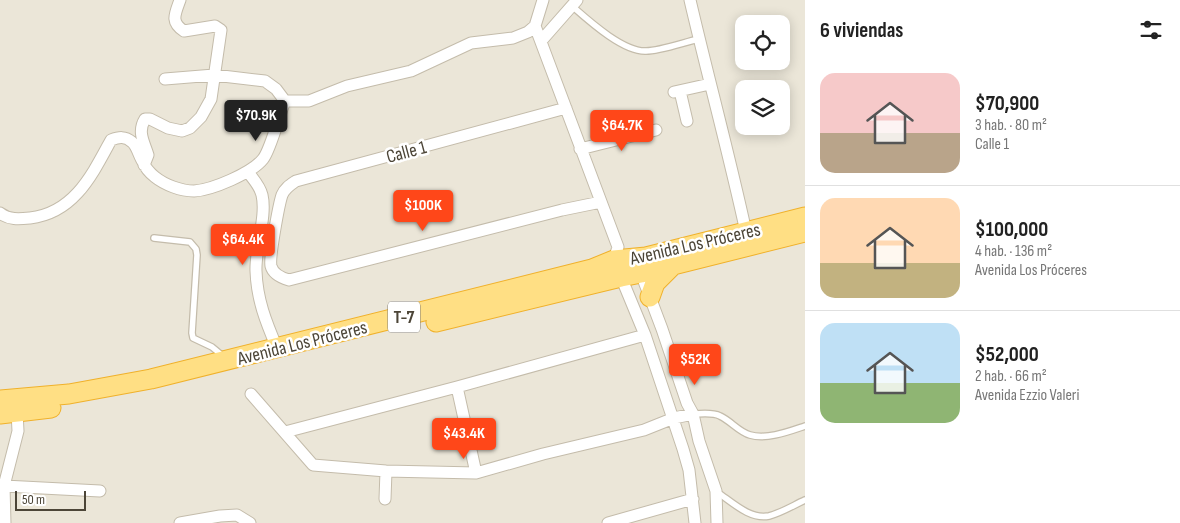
<!DOCTYPE html>
<html lang="es">
<head>
<meta charset="utf-8">
<style>
	:root { --surface:#fff; --page:#f2f2f2; --text:#222; --muted:#767676; --line:#e0e0e0; --accent:#ff4719 }
	body { margin:0; font-family:"Sofia Sans Condensed",sans-serif; background:var(--page); color:var(--text); height:100vh; display:flex; flex-direction:column; font-size:19px; white-space:nowrap }
	* { box-sizing:border-box; margin:0 }
	p { font-size:16px; color:var(--muted) }
	.icon { flex:none; width:28px; height:28px; fill:none; stroke:currentColor; stroke-width:2; stroke-linecap:round; stroke-linejoin:round }
	.map { position:relative; flex:1; overflow:hidden }
	.drawer { display:flex; flex-direction:column; background:var(--surface); width:375px }
	.drawer>* { flex:none }
	.fabs { position:absolute; left:735px; top:15px; display:grid; gap:10px }
	.fabs a { display:grid; place-items:center; width:55px; height:55px; border-radius:10px; background:var(--surface); box-shadow:0 2px 12px #0003; font-size:25px }
	.scale { position:absolute; left:15px; bottom:12px; width:71px; box-sizing:border-box; padding-left:5px; border:2px solid #4c4537; border-top:0; font-size:14px; line-height:18px; white-space:nowrap; color:#4c4537; -webkit-text-stroke:4px #fff; paint-order:stroke }
	.price { position:absolute; translate:-50% -42px; padding:0 11px; border-radius:5px; background:var(--accent); color:#fff; font-size:16px; line-height:32px; filter:drop-shadow(0 1px 2px #0008) }
	.price::after { content:''; position:absolute; left:50%; top:30px; width:15px; height:11px; margin-left:-8px; background:inherit; clip-path:polygon(0 0,100% 0,50% 100%) }
	.price.current { background:#222; color:#fff }
	ul { padding:0; list-style:none }
	li { display:flex; align-items:center; gap:15px; height:125px; padding:0 15px }
	li+li { border-top:1px solid var(--line) }
	li span { display:grid; place-items:center; flex:none; width:140px; height:100px; border-radius:15px; color:#555 }
	li>.icon { margin-inline-start:auto }
	span .icon { width:60px; height:60px; fill:#fffc; stroke-width:1 }
	li b { font-size:21px }
	h2 { display:flex; justify-content:space-between; align-items:center; height:60px; padding:0 15px; font-size:21px }
	main { display:flex; flex:1; min-height:0 }
	.map>svg:first-child { display:block }
	.residential { fill:#ebe6d8; fill-rule:evenodd }
	.lines { fill:none; stroke-linecap:round; stroke-linejoin:round }
	.service-casing { stroke:#c4bcab; stroke-width:8 }
	.minor-casing { stroke:#c4bcab; stroke-width:13 }
	.trunk-casing { stroke:#f0b12b; stroke-width:21 }
	.service { stroke:#fff; stroke-width:5.5 }
	.minor { stroke:#fff; stroke-width:11 }
	.trunk { stroke:#ffdf84; stroke-width:19 }
	.labels { text-anchor:middle; stroke-width:5; stroke-linejoin:round; paint-order:stroke }
	.shield { fill:#fff; stroke:#827d73; stroke-width:1 }
	.shield-label { font-size:18px; font-weight:bold; fill:#4c4537 }
	.street-label { font-size:19px; fill:#4c4537; stroke:#fff }
</style>
</head>
<body>
<main>
<div class="map">
<svg width="805" height="523" viewBox="0 0 805 523">
	<rect width="100%" height="100%" fill="#f7f4ea"/>
	<path class="residential" d="M0 0H805V523H0ZM744 24H781V61H744ZM744 89H781V126H744Z"/>
	<g class="lines">
		<defs>
			<path id="service" d="M572 6C588 20 623 52 646 51 660 51 685 42 699 39
				M154 238 190 242 196 249 197 255 192 333 193 338 212 347 224 357
				M693 414C701 414 712 412 720 416 731 421 739 432 750 435 767 440 790 431 805 426
				M717 492C732 502 750 520 769 516 781 513 794 505 805 500"/>
			<path id="minor" d="M543 0 535 26 618 247 614 260 645 335 683 449 689 470 695 523
				M690 0C708 77 729 154 746 232
				M541 41 577 0
				M165 79 214 75 265 81 276 89 285 101
				M680 91 687 121
				M674 92 710 84
				M566 108 296 181C290 185 285 188 282 195 279 204 269 257 271 266 273 274 282 278 289 280L562 210 601 202
				M580 149 656 130
				M144 165 148 155C144 142 137 132 145 119H150L168 128 182 131 190 128 201 117 211 99 221 30 215 26 184 31C170 22 175 14 180 0
				M248 172C253 179 260 186 262 195 267 216 255 248 256 271 257 300 266 322 277 348
				M0 213C9 220 19 219 30 218 74 213 92 175 111 140 119 137 125 136 132 142 137 146 139 156 143 162 145 167 150 173 155 177 165 185 181 191 194 191 212 190 252 173 263 159 271 149 279 115 285 101H309L347 86 411 71 471 43 513 38 528 32 535 26
				M639 268 662 329 687 403 693 414 699 441 716 491 717 523
				M457 387 476 473
				M251 394 313 465 386 471 476 473 543 454 644 430 674 418 693 414
				M285 432 457 387 645 335
				M4 486 100 491
				M385 499 386 471
				M5 523 4 486 18 431 17 412
				M180 523 220 516 237 515 250 523
				M608 523 693 499"/>
			<path id="trunk" d="M650 297 655 283 671 267
				M436 322 621 277 641 273 805 232
				M0 400 69 394 151 379 592 269 614 260 646 257 805 217
				M0 414 51 408"/>
		</defs>
		<use href="#service" class="service-casing"/>
		<use href="#minor" class="minor-casing"/>
		<use href="#trunk" class="trunk-casing"/>
		<use href="#service" class="service"/>
		<use href="#minor" class="minor"/>
		<use href="#trunk" class="trunk"/>
	</g>
	<g class="labels">
		<rect class="shield" x="388" y="301.5" width="32" height="31" rx="4"/>
		<g class="shield-label">
			<text x="404" y="323">T-7</text>
		</g>
		<g class="street-label">
			<text transform="translate(406 151) rotate(-15)" y="7">Calle 1</text>
			<text transform="translate(695 243) rotate(-13)" y="7">Avenida Los Próceres</text>
			<text transform="translate(302 342) rotate(-14)" y="7">Avenida Los Próceres</text>
		</g>
	</g>
</svg>
<div class="fabs">
<a><svg class="icon" aria-label="locate" viewBox="0 0 24 24"><circle cx="12" cy="12" r="6"/><path d="M12 2v4M12 18v4M2 12h4M18 12h4"/></svg></a>
<a><svg class="icon" aria-label="layers" viewBox="0 0 24 24"><path d="M12 4l9 5-9 5-9-5zM3 14l9 5 9-5"/></svg></a>
</div>
<div class="scale">50 m</div>
<b class="price current" style="left:256px;top:142px">$70.9K</b>
<b class="price" style="left:622px;top:152px">$64.7K</b>
<b class="price" style="left:423px;top:232px">$100K</b>
<b class="price" style="left:243px;top:266px">$64.4K</b>
<b class="price" style="left:695px;top:386px">$52K</b>
<b class="price" style="left:464px;top:460px">$43.4K</b>
</div>
<section class="drawer">
<h2>6 viviendas<svg class="icon" aria-label="filters" viewBox="0 0 24 24"><path d="M4 7h16M4 17h16"/><circle cx="9" cy="7" r="2"/><circle cx="15" cy="17" r="2"/></svg></h2>
<ul>
<li><span style="background:linear-gradient(#f6c9c9 60%,#b9a48a 0)"><svg class="icon" aria-label="home" viewBox="0 0 24 24"><path d="M3 11l9-7 9 7M6 9v11h12V9"/></svg></span><div><b>$70,900</b><p>3 hab. · 80 m²</p><p>Calle 1</p></div></li>
<li><span style="background:linear-gradient(#ffd9b3 65%,#c2b280 0)"><svg class="icon" aria-label="home" viewBox="0 0 24 24"><path d="M3 11l9-7 9 7M6 9v11h12V9"/></svg></span><div><b>$100,000</b><p>4 hab. · 136 m²</p><p>Avenida Los Próceres</p></div></li>
<li><span style="background:linear-gradient(#bfe0f5 60%,#8fb573 0)"><svg class="icon" aria-label="home" viewBox="0 0 24 24"><path d="M3 11l9-7 9 7M6 9v11h12V9"/></svg></span><div><b>$52,000</b><p>2 hab. · 66 m²</p><p>Avenida Ezzio Valeri</p></div></li>
</ul>
</section>
</main>
</body>
</html>
